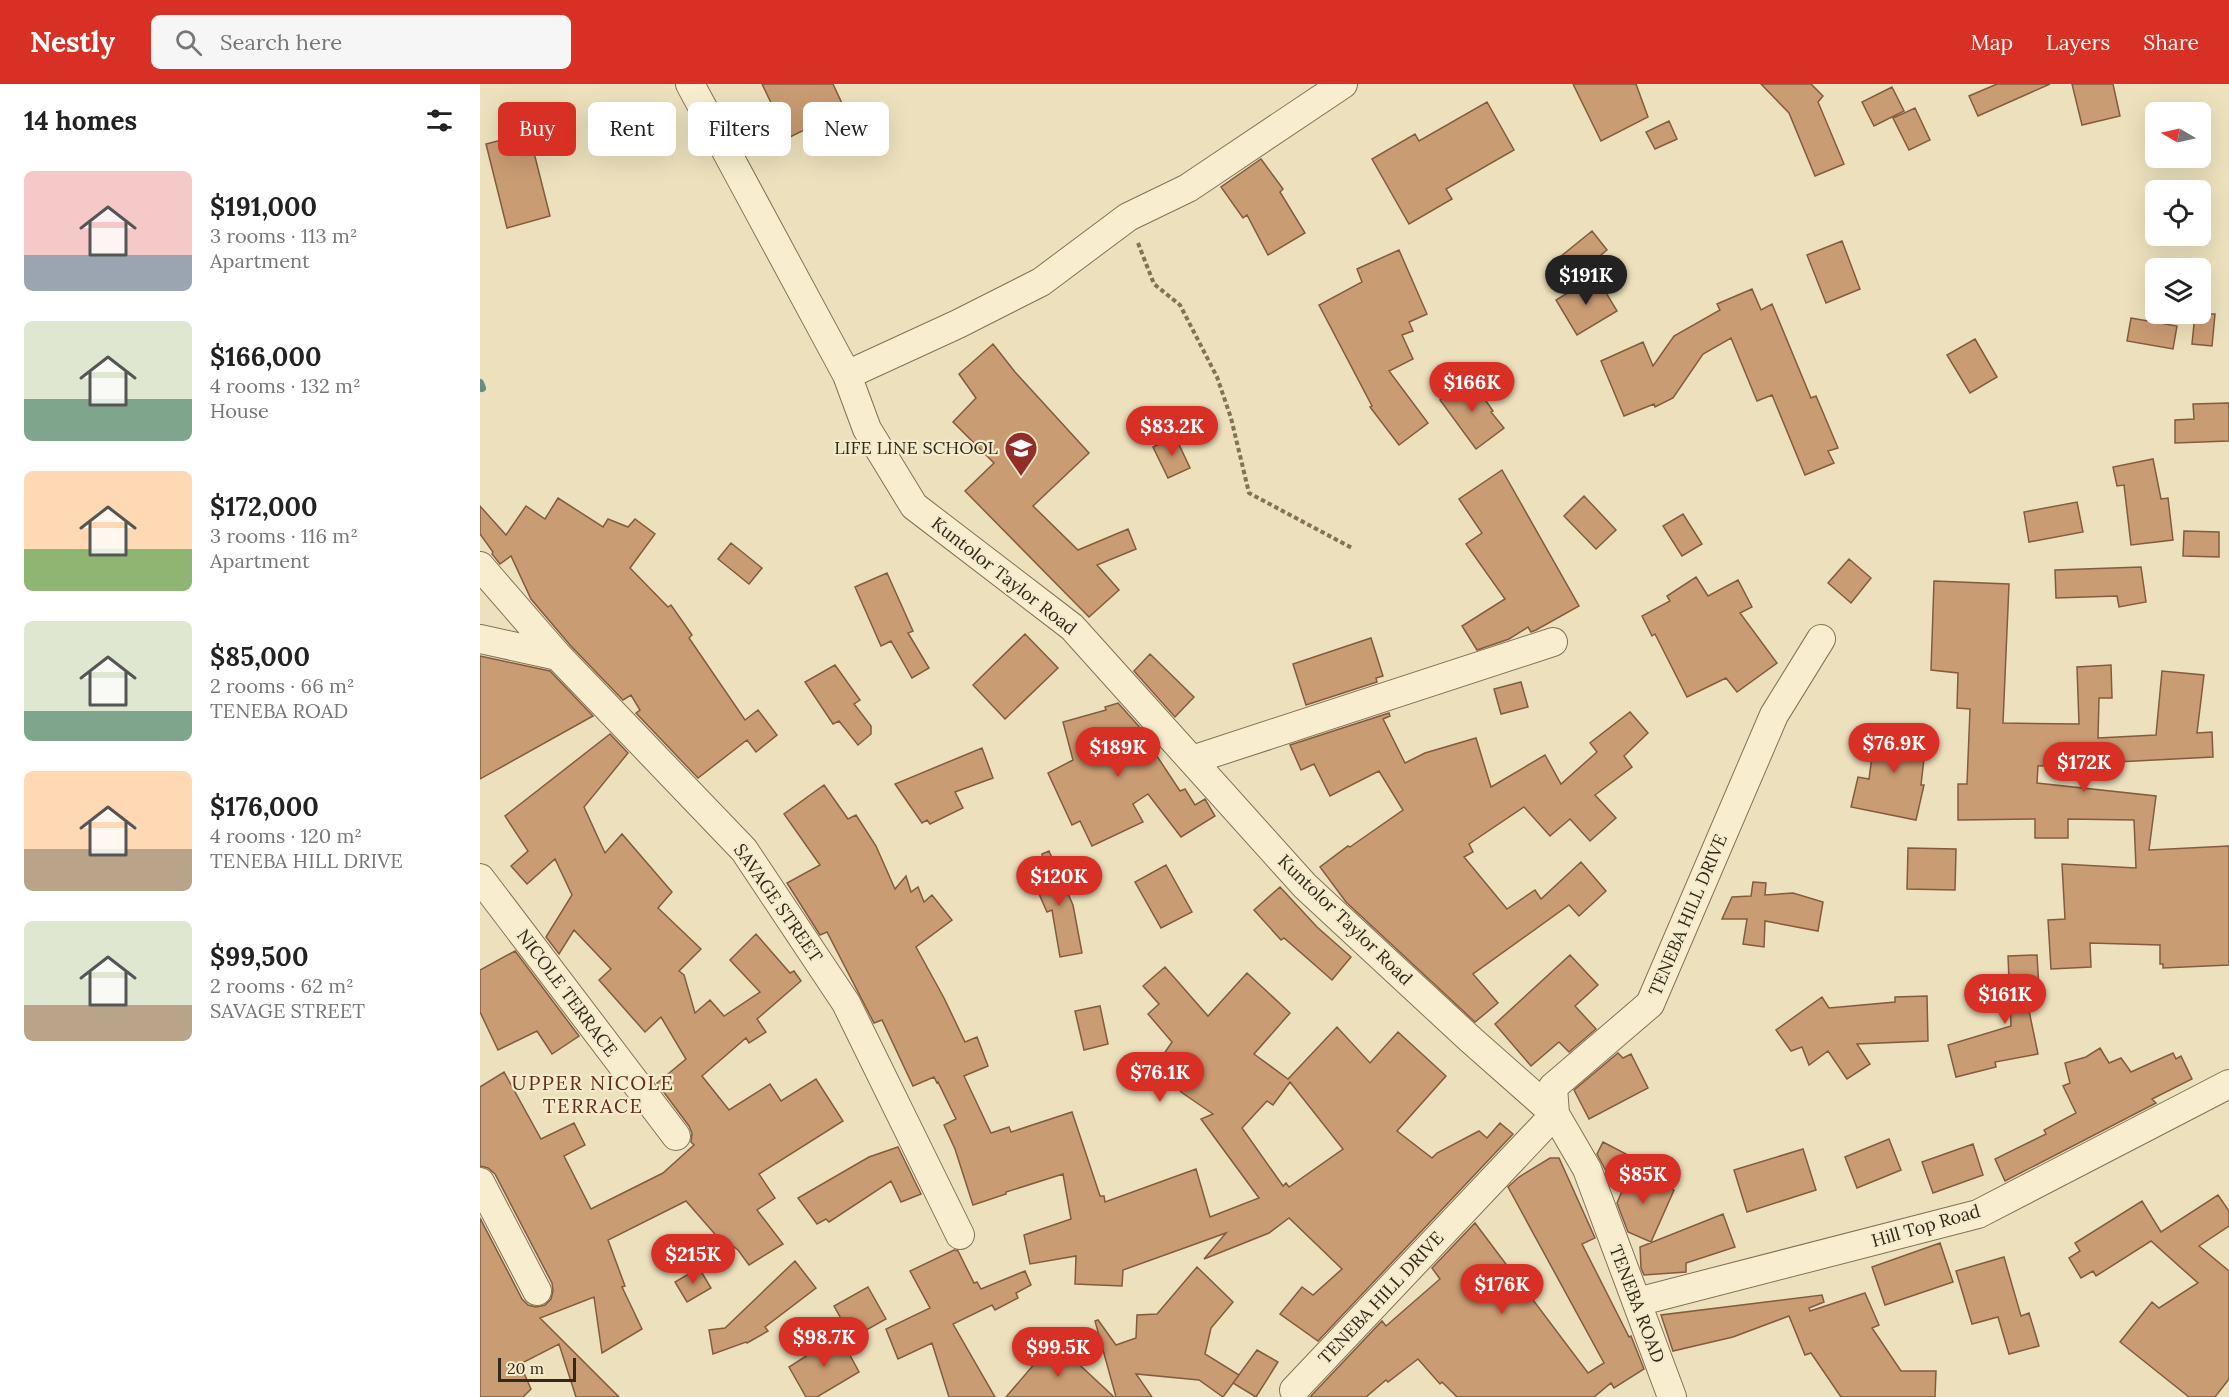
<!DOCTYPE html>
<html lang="en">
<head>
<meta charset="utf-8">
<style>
	:root { --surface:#fff; --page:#f6f6f6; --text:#222; --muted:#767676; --accent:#d93025 }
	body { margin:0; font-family:Lora,serif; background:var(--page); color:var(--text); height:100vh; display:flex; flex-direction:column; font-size:22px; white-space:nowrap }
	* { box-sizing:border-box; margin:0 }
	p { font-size:20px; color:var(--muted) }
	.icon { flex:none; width:33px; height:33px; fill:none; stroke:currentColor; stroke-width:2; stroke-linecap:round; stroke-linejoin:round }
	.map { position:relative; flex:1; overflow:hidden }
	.details { display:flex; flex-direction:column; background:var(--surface); width:480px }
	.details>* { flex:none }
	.banner { position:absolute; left:18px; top:18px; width:570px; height:54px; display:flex; gap:12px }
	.needle { width:39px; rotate:279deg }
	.buttons { position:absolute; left:1665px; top:18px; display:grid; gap:12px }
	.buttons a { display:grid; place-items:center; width:66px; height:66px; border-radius:9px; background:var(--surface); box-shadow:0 6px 24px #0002; font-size:30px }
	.scale { position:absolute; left:18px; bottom:15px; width:78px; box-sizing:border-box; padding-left:6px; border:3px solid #33281b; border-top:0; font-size:16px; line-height:21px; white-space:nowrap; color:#33281b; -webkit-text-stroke:4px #f4ebcc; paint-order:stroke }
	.price { position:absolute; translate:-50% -51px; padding:0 14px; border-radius:21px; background:var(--accent); color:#fff; font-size:20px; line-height:39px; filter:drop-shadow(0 2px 3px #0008) }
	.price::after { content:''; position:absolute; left:50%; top:36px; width:18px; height:14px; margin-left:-9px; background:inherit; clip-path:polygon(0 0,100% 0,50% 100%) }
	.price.current { background:#222; color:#fff }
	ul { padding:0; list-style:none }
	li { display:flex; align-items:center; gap:18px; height:150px; padding:0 24px }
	li span { display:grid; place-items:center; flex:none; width:168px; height:120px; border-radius:9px; color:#555 }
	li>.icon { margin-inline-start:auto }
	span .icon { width:72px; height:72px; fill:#fffc; stroke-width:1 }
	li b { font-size:26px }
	h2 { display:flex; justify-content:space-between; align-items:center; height:72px; padding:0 24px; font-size:26px }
	.pill { padding:0 21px; border-radius:9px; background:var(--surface); box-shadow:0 6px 24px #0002; font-size:21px; line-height:54px }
	.pill.current { background:var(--accent); color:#fff }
	header { display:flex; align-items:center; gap:36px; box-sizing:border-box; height:84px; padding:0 30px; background:var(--accent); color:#fff }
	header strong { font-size:28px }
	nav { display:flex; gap:33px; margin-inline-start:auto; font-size:21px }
	.search { width:420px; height:54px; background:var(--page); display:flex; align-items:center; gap:15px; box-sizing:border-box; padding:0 21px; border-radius:9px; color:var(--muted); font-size:22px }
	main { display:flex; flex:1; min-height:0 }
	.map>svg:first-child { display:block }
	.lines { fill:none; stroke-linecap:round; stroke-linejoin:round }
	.stream { stroke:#688b84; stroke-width:8 }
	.building { fill:#ca9c73; stroke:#825c3d; stroke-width:1.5; fill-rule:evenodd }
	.minor-casing { stroke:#847156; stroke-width:30 }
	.path { stroke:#847156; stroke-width:4; stroke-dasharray:4.5 3; stroke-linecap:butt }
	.minor { stroke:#f8eecf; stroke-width:28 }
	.labels { text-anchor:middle; stroke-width:4.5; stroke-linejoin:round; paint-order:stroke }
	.poi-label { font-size:18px; fill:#33281b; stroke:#f4ebcc; text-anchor:end }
	.street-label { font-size:18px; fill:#33281b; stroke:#f4ebcc }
	.neighbourhood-label { font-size:20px; letter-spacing:1.5px; fill:#5f2d1b; stroke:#f4ebcc }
</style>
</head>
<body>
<header>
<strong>Nestly</strong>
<div class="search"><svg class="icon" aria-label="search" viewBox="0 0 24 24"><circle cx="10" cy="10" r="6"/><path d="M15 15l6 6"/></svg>Search here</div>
<nav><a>Map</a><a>Layers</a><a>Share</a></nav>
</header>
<main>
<section class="details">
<h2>14 homes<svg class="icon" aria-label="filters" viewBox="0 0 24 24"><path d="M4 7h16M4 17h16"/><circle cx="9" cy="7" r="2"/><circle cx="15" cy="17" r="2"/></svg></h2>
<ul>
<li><span style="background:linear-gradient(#f6c9c9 70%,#9aa5b1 0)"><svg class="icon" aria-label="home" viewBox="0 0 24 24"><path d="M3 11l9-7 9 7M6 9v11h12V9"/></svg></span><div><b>$191,000</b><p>3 rooms · 113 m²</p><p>Apartment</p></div></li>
<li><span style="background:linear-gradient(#dfe7d0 65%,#7fa58c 0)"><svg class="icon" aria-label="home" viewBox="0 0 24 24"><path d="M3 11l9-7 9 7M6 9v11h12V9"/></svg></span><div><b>$166,000</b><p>4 rooms · 132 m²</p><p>House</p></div></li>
<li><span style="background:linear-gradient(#ffd9b3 65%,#8fb573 0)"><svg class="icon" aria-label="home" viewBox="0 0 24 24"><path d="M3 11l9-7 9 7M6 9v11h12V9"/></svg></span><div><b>$172,000</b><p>3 rooms · 116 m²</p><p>Apartment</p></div></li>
<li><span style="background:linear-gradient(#dfe7d0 75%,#7fa58c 0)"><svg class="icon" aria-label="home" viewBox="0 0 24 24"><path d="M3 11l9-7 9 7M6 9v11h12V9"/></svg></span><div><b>$85,000</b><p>2 rooms · 66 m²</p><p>TENEBA ROAD</p></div></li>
<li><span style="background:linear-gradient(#ffd9b3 65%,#b9a48a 0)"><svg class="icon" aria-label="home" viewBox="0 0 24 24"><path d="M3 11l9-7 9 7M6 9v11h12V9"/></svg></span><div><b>$176,000</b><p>4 rooms · 120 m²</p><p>TENEBA HILL DRIVE</p></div></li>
<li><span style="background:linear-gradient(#dfe7d0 70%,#b9a48a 0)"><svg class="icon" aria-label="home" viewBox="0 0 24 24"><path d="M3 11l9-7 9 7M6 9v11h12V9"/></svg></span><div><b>$99,500</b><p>2 rooms · 62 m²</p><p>SAVAGE STREET</p></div></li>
</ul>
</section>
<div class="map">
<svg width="1749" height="1313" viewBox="0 0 1749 1313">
	<rect width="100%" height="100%" fill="#ede1bd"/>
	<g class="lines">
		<path class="stream" d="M0 299 2 304"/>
	</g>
	<path class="building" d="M282 0H353L365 26 308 54Z
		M1093 0H1156L1168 33 1121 57Z
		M1281 0H1331L1343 12 1338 18 1364 80 1335 92 1309 29Z
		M1517 0H1570L1498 32 1489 12Z
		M1592 0H1633L1640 32 1602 41Z
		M1412 3 1424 27 1394 42 1382 18Z
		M1007 18 1034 66 966 105 972 115 929 140 892 75 935 50 939 57Z
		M1435 24 1450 56 1429 66 1413 34Z
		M1189 37 1197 55 1175 65 1166 48Z
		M49 49 70 132 27 144 6 60Z
		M781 75 803 105 800 108 825 149 788 171 767 131 763 134 741 103Z
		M1112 147 1127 166 1096 192 1080 173Z
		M1362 157 1380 205 1346 219 1327 171Z
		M919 166 947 230 929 238 933 247 922 251 933 275 909 287 948 339 919 361 890 323 892 322 839 221 882 198 877 185Z
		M1116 192 1137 227 1097 251 1076 216Z
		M1272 205 1281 226 1292 220 1331 314 1336 312 1358 364 1348 367 1354 379 1325 391 1292 311 1277 317 1251 254 1223 270 1193 314 1175 323 1174 320 1144 332 1121 277 1163 258 1173 282 1194 252 1240 226 1237 220Z
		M1715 230H1735L1732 262 1712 260Z
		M1651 234 1697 242 1693 265 1647 257Z
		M1495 255 1517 293 1490 309 1467 271Z
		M513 260 535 288 609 369 553 422 598 466 648 445 656 465 617 481 639 506 609 533 485 407 514 379 473 338 496 314 479 290Z
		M990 294 1013 327 1011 328 1024 344 996 365 960 316Z
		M1749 319V357L1695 359V336L1714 335 1713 320Z
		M695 352 710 384 688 394 673 363Z
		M1673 375 1681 415 1688 414 1693 456 1651 461 1644 401 1637 402 1633 383Z
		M1022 386 1099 522 1056 546 1051 548 1048 543 1029 555 997 566 982 542 1025 515 986 460 1002 449 979 415Z
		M1104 412 1136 446 1116 465 1084 432Z
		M78 414 123 443 128 435 148 443 155 435 175 450 150 484 188 523 191 521 212 551 209 554 265 636 278 626 297 651 276 668 267 656 218 694 156 629 160 626 151 611 143 616 90 561 51 515 31 472 20 480 12 470 13 468 0 450V422L26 451 46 422 65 435Z
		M1597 418 1603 448 1549 458 1544 428Z
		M1203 430 1222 460 1202 472 1183 442Z
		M1704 447 1739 448V473L1703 472Z
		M251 459 282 484 269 500 238 475Z
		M1369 475 1391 494 1371 519 1348 499Z
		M1661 483 1666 518 1639 523 1637 512 1576 514 1575 486Z
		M407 489 433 547 428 549 449 584 432 594 411 557 401 562 375 503Z
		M1216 493 1228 512 1258 496 1272 523 1260 529 1297 579 1257 608 1246 594 1207 613 1175 550 1172 552 1162 532 1190 517 1187 512Z
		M1454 497 1529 500 1523 639 1599 640 1597 583 1631 581 1632 614H1619L1618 654 1676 651 1682 587 1724 591 1717 649 1732 648 1733 673 1558 682 1557 699 1676 712 1669 766 1749 762V881L1683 884V880H1680V861L1610 859 1611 883 1571 885 1568 836 1585 835 1582 780 1656 784 1654 736 1588 735V754H1555V735L1478 736V700H1487L1490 625 1477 624 1478 589 1451 586Z
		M545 550 578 584 525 635 493 601Z
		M891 554 903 592 896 594 897 598 826 621 813 580Z
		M670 570 714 613 695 633 654 587Z
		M0 572 70 587 113 632 0 695Z
		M355 581 380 616 374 620 391 642V650L378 661 359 637 353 640 325 598Z
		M1041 598 1048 623 1021 630 1014 605Z
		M638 619 672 657 669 660 700 707 705 705 715 721 725 715 735 732 701 753 668 710 653 720 663 738 612 762 600 737 592 741 568 689 593 676 583 638 626 626 625 623Z
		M1150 628 1168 649 1144 672 1152 683 1115 711 1136 734 1110 757 1090 735 1070 752 1044 723 989 760 993 768 984 773 1027 825 1055 806 1061 815 1101 778 1126 807 1099 832 1089 821 993 890 1018 919 995 938 866 818 840 783 868 762 870 763 923 726 899 687 850 712 834 680 821 686 810 661 909 629 910 632 903 635 925 679 945 669 996 654 1011 703 1065 671 1081 700 1117 668 1110 659Z
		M1396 642 1447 648 1441 701H1444L1436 736 1371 723 1378 693 1389 695Z
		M130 650 148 669 104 723 125 769 142 750 192 808 178 824 221 865 199 887 204 891 215 929 230 916 244 932 280 908 250 876 276 850 310 889 314 887 321 897 277 935 286 948 269 959 266 954 222 992 249 1026 290 1000 301 1017 336 995 363 1037 279 1090 295 1114 277 1126 303 1160 269 1181 258 1166 242 1154 240 1156 206 1117 128 1156 145 1202 142 1203 162 1245 122 1269 114 1213 60 1234 139 1313H96L79 1260 40 1280 51 1305 43 1313H0V1134L42 1215 48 1221 56 1223 65 1221 71 1215 73 1207 72 1199 15 1090 8 1084 0 1082V1003L24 988 61 1055 94 1039 105 1061 84 1072 111 1125 183 1089 214 1061 211 1058 212 1049 209 1042 177 999 206 975 181 933 165 948 119 896 131 885 94 846 79 870 66 853 92 811 75 775 47 800 31 782 48 767 25 732Z
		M502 664 513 694 475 708 483 724 450 740 447 736 442 739 415 700Z
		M344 701 368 735 376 731 396 762 415 805 426 792 431 808 438 803 444 818 452 811 472 836 436 863 464 914 485 958 497 953 508 982 484 992 511 1049 529 1043 531 1048 592 1028 620 1112H624L625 1118 716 1085 730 1133 779 1114 721 1035 733 1030 701 1008 679 977 692 958 668 930 679 920 663 902 685 883 728 932 767 889 810 929 774 970 808 995 857 943 890 979 918 948 966 992 917 1047 952 1074 957 1069 999 1047 1007 1054 1020 1039 1033 1050 838 1257 800 1230 822 1203 833 1211 862 1185 809 1134 789 1149 724 1175 746 1149 643 1186 642 1202 595 1200 596 1172 550 1180 544 1151 591 1135 583 1090 526 1108V1110L493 1121 475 1065 464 1041 476 1035 458 998 457 999 454 993 433 1002 402 936 394 939 347 848 340 851 307 799 340 781 304 730ZM810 998 863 1065 809 1103 806 1099 803 1102 762 1044 787 1017 793 1021Z
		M1428 764 1476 765 1475 806 1427 805Z
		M569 767 593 821 602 869 580 873 572 826 567 828 552 794 565 788 562 770Z
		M686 781 712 828 681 844 655 798Z
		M1273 798 1286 799 1285 811 1313 809 1343 818 1338 847 1285 837 1284 863 1263 860 1267 835H1242L1252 813 1271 812Z
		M800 803 837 843 871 873 852 896 804 854 801 856 774 826Z
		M35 867 99 952 72 970 57 947 18 966 0 928V886Z
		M1090 871 1118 901 1095 922 1116 945 1089 968 1079 958 1051 982 1015 940Z
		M1557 871 1560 921 1548 922 1558 970 1515 978 1516 983 1476 993 1468 961 1531 942 1528 872Z
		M1447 912 1448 957 1377 960 1390 980 1367 995 1348 967 1329 981 1322 963 1311 967 1296 946 1342 913 1349 924 1415 918V913Z
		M620 922 628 960 604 966 595 927Z
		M1620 964 1629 979 1641 974 1651 988 1693 969 1696 975 1701 972 1712 995 1672 1015 1676 1019 1525 1097 1515 1075 1566 1050 1564 1046 1596 1029 1583 1002 1590 999 1585 979 1606 973Z
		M1138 969 1143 974 1151 970 1168 1004 1109 1035 1094 1006Z
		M1409 1055 1421 1086 1377 1104 1365 1073Z
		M1123 1058 1148 1071 1136 1093 1126 1087 1117 1070Z
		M1493 1060 1503 1091 1453 1109 1442 1078Z
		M418 1063 441 1110 421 1118 411 1097 349 1138 346 1135 337 1140 318 1114 389 1073Z
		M1323 1065 1336 1106 1267 1128 1254 1086Z
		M1070 1074H1079L1115 1154 1102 1160 1149 1253 1151 1252 1164 1285 1134 1304 1131 1299 1114 1313H977L962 1298 960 1300 938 1275 908 1298 906 1296 886 1313H830L902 1237 906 1242 960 1195 952 1184 995 1139 1108 1289 1124 1279 1028 1103 1039 1093Z
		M1151 1086 1194 1106 1171 1158 1148 1148 1137 1119Z
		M1738 1111 1749 1127V1142L1719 1162 1749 1187V1295L1735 1313H1709L1640 1258 1672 1218 1679 1224 1718 1199 1671 1157 1616 1192 1613 1187 1601 1194 1589 1174 1600 1167 1595 1159 1662 1117 1681 1148Z
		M1243 1130 1255 1163 1206 1179V1188L1164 1191 1161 1184 1160 1163Z
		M1460 1159 1473 1198 1405 1221 1392 1183Z
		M474 1166 478 1167 494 1199 497 1198 501 1205 545 1187 551 1201 536 1209 538 1214 515 1226 512 1221 473 1240 515 1313H469L452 1259 418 1275 406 1245 450 1224 430 1187Z
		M1524 1173 1541 1232 1549 1229 1559 1262 1529 1270 1518 1233 1492 1240 1476 1187Z
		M315 1177 336 1204 285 1243 288 1247 267 1259 266 1258 233 1270 229 1246 245 1244Z
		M717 1183 753 1218 731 1244 725 1270 759 1291 743 1313 719 1296 656 1290 672 1313H636L615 1237 618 1236 636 1261 656 1254 657 1231 677 1230Z
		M219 1184 231 1204 207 1218 195 1198Z
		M388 1203 406 1235 372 1254 354 1222Z
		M1385 1209 1399 1241 1392 1244 1421 1287H1456L1455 1313H1361L1331 1269 1325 1271 1309 1232 1253 1253 1193 1267 1181 1231 1342 1211 1344 1218 1329 1224 1330 1227Z
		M359 1251 379 1288 337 1313H326L309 1283Z
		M574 1257 634 1313H526Z
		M777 1266 798 1278 776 1313 753 1299Z"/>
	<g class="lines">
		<defs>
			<path id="minor" d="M210 0 367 291 387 345 434 422 592 543 825 802 990 955 1075 1030 1107 1085 1192 1313
				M367 291 478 240 561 198 648 133 708 104 863 0
				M0 482 78 572 264 766 366 919 480 1151
				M0 555 78 572
				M712 676 1073 558
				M0 794 196 1052
				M0 1098 57 1207
				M1157 1218 1498 1130 1749 1000
				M814 1306 1075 1030 1073 1003 1170 920 1294 631 1341 555"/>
		</defs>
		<use href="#minor" class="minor-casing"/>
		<path class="path" d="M658 159 674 200 700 221 737 293 751 334 769 409 872 464"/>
		<use href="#minor" class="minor"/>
	</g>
	<defs>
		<symbol id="school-pin" viewBox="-11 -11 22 30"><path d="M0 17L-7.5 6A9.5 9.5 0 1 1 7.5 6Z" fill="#922d28" stroke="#f4ebcc"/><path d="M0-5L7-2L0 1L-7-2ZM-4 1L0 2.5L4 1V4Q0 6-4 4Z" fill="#fff"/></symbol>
	</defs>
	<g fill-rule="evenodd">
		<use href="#school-pin" x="522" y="345" width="38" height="52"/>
	</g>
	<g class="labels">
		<g class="poi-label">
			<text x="518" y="370">LIFE LINE SCHOOL</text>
		</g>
		<g class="street-label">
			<text transform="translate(524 492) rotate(38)" y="6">Kuntolor Taylor Road</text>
			<text transform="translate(298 819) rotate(55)" y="6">SAVAGE STREET</text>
			<text transform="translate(1208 831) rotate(-67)" y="6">TENEBA HILL DRIVE</text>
			<text transform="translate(865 836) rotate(44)" y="6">Kuntolor Taylor Road</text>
			<text transform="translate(87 909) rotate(53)" y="6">NICOLE TERRACE</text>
			<text transform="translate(1446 1142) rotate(-16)" y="6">Hill Top Road</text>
			<text transform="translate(901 1214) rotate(-47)" y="6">TENEBA HILL DRIVE</text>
			<text transform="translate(1157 1220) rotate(69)" y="6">TENEBA ROAD</text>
		</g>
		<g class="neighbourhood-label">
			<text x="113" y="1006">UPPER NICOLE<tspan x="113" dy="23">TERRACE</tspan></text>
		</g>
	</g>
</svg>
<div class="buttons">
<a><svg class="needle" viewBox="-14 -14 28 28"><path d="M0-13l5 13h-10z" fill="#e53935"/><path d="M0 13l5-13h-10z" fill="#767676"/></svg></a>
<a><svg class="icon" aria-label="locate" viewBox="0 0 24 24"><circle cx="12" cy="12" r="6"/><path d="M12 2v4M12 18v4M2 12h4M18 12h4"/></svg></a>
<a><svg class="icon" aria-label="layers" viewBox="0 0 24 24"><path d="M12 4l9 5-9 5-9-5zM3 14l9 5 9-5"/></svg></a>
</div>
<div class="scale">20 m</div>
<b class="price current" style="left:1106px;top:222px">$191K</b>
<b class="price" style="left:992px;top:329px">$166K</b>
<b class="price" style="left:692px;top:373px">$83.2K</b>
<b class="price" style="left:1414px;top:690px">$76.9K</b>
<b class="price" style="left:638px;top:694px">$189K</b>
<b class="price" style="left:1604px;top:709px">$172K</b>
<b class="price" style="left:579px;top:823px">$120K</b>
<b class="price" style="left:1525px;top:941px">$161K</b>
<b class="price" style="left:680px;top:1019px">$76.1K</b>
<b class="price" style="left:1163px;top:1121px">$85K</b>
<b class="price" style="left:213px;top:1201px">$215K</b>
<b class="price" style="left:1022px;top:1231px">$176K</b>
<b class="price" style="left:344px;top:1284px">$98.7K</b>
<b class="price" style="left:578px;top:1294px">$99.5K</b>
<div class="banner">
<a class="pill current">Buy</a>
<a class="pill">Rent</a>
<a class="pill">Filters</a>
<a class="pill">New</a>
</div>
</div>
</main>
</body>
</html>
